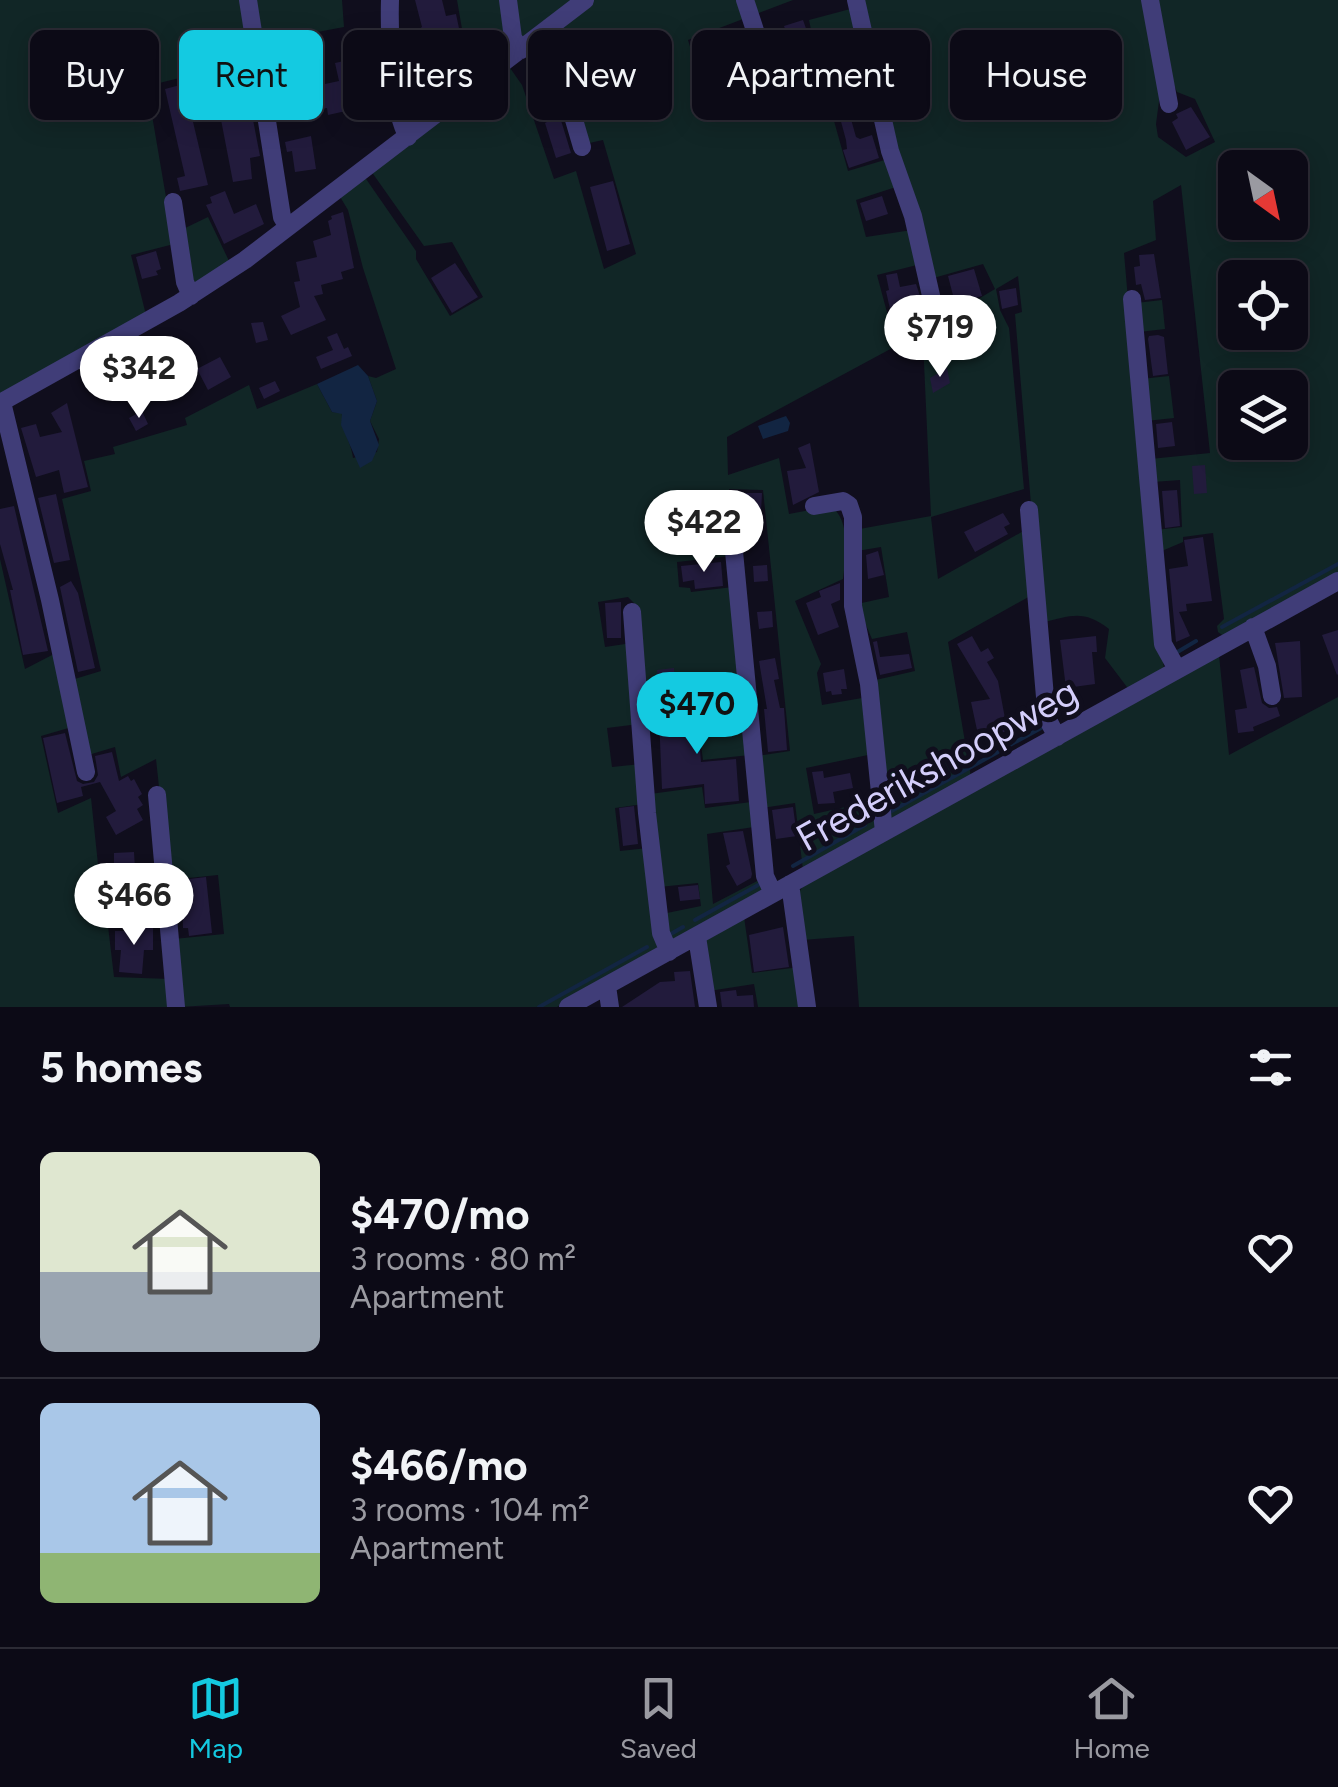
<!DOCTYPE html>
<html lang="en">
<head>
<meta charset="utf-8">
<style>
	:root { --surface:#0c0a16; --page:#15131f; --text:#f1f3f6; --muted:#9a9aa1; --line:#2c2b35; --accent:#14cae1 }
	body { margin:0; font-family:Figtree,sans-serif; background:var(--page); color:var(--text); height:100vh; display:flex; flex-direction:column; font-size:38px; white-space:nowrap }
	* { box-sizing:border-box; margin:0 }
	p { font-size:32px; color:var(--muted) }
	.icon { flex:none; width:55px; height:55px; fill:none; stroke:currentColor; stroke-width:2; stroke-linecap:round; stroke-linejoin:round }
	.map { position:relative; height:1007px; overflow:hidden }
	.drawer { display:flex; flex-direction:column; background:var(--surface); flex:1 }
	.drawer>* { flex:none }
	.guide { position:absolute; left:30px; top:30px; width:1280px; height:90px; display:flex; gap:20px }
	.needle { width:65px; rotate:147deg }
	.buttons { position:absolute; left:1218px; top:150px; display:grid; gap:20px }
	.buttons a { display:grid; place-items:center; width:90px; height:90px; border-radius:15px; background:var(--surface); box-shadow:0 5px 25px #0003,0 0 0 2px var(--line); font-size:50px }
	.price { position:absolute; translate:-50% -85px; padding:0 22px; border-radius:35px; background:#fff; color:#222; font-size:32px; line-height:65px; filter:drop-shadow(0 2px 5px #0008) }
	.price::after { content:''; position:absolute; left:50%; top:60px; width:30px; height:22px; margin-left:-15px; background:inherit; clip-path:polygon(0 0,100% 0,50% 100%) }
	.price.active { background:var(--accent); color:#111 }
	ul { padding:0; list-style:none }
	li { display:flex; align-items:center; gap:30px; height:250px; padding:0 40px }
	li+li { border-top:2px solid var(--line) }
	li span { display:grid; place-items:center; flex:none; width:280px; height:200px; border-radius:15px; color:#555 }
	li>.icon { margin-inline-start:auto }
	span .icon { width:120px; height:120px; fill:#fffc; stroke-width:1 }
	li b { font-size:42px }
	h2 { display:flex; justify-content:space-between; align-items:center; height:120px; padding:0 40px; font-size:42px }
	.pill { padding:0 35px; border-radius:15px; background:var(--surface); box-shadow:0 5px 25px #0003,0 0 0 2px var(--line); font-size:35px; line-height:90px }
	.pill.active { background:var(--accent); color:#111 }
	.menu { display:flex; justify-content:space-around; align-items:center; height:140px; border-top:2px solid var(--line); background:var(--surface); font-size:28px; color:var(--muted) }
	.menu a { display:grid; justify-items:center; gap:5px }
	.menu .active { color:var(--accent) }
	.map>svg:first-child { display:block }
	.green { fill:#112626; fill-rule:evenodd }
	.water { fill:#122542 }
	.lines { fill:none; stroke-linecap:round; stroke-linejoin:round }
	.stream { stroke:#122542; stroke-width:4 }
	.building { fill:#221b3c }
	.minor { stroke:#403d78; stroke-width:18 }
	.labels { text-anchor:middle; stroke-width:10; stroke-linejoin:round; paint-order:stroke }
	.street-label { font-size:38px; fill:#d4cefb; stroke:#100e1d }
</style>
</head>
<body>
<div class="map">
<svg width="1338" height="1007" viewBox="0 0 1338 1007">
	<rect width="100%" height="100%" fill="#100e1d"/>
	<path class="green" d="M0 0H245L256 83 216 91 212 70 147 86 174 244 131 255 146 315 0 395Z
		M252 0H342L344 27 259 43Z
		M457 0H504L515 47 478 75 467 58Z
		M510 0H576L519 43Z
		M593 0H793L688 40 702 87 815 49 809 20 854 8 870 66 822 78 848 171 888 159 896 187 856 200 866 237 912 230 921 264 877 275 896 346 727 437 728 475 779 458 789 514 831 506C851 521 846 557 843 579L795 601 821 664 817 673 822 705 862 698 868 755 806 768 814 814 872 801 876 827 803 870 795 803 762 808 757 756 790 751 763 490 729 489 731 556 677 562 679 587 690 588 691 592 733 587 743 702 646 716 635 604 628 597 598 602 605 647 632 643 639 724 607 728 612 767 641 764 644 804 615 808 620 851 648 848 661 943 656 953 557 1007H230L229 1004 179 1007 174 939 224 934 218 875 169 880 156 759 121 777 115 747 85 756 68 681 101 671 62 499 91 491 84 461 115 454 113 447 187 425 185 418 249 385 257 409 317 384 332 412 342 413C341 430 351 441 353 458L377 452 379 439 370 421 377 401 368 376 376 378 396 369 363 268 348 210 339 195 364 176 416 251V259L450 316 483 297 452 242 424 246 371 171 508 65 522 85 554 179 576 171 604 269 636 254 603 140 585 144 549 33Z
		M861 0H1149L1161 86 1156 124 1158 137 1186 157 1215 142 1195 99 1177 92 1162 55 1154 0H1338V576L1226 638 1218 632 1217 626 1224 619 1213 533 1183 537V542L1157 553 1155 530 1182 527 1180 480 1153 482 1150 459 1210 453 1181 185 1153 201 1156 240 1124 253 1149 544 1164 669 1130 691 1105 658 1109 629C1083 609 1071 616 1041 623L1015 314 1022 312 1018 276 996 289 1000 310 1009 328 1024 489 931 517 938 579 1027 529 1032 595 948 642 971 777 889 823 867 682 915 671 907 632 872 639 857 604 889 597 881 547 857 551 854 530 931 516 923 341 942 331 940 322 995 289 983 264 930 279 894 153ZM1235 168H1290V222H1235ZM1235 278H1290V332H1235ZM1235 388H1290V442H1235Z
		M208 217 230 263 195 287 181 230Z
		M1162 300 1165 329 1139 332 1136 303Z
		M1169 376 1174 418 1146 421 1141 379Z
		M0 559 25 669 54 654 72 727 41 736 58 813 91 798 99 874 161 873 165 925 108 926 114 977 170 979 172 1007H0Z
		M1219 655 1229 755 1338 697V1007H859L854 936 802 940 798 894 803 886Z
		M747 732 750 755 703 760 700 737Z
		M702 787 705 808 751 802 754 827 707 834 713 904 763 878 765 891 673 943 662 914 701 906 698 883 659 887 650 794Z
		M744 917 752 973 800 967 804 1007H758L754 984 709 991 701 940Z"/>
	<path class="water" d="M358 365 368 376 377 401 370 421 379 445 372 461 360 468 341 425 342 414 332 412 317 384Z
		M786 416 790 423 788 431 763 439 758 426Z"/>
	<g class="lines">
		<path class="stream" d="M1222 627 1338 564
			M1174 654 1196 641
			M1008 746 1043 727
			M888 813 998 752
			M793 866 865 825
			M695 920 760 884
			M669 935 683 927
			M539 1007 647 947"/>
	</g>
	<path class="building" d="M415 0H442L446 16 456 14 460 33 443 37 452 53 447 56 449 61 439 66 435 60 432 62 422 43 425 41 419 29 422 27Z
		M803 20 809 37 790 44 784 26Z
		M709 37 711 43 719 40 731 62 727 64 729 70 714 76 711 70 708 71 696 43Z
		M302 40 311 87 339 81 335 63 353 59 355 65 375 59 387 115 377 116 376 105 382 104 374 77 349 83 355 109 328 115 327 108 293 113 292 101 283 102 280 79 273 80 268 44Z
		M860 73 866 108 849 112 856 137 860 139 872 135 879 158 849 168 843 150 847 149 846 140 830 81Z
		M184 84 208 185 180 191 177 178 185 176 165 89Z
		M248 94 260 156 250 158 252 179 233 182 217 99Z
		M556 104 571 153 556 158 545 123 549 121 545 107Z
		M1191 107 1210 137 1186 150 1172 122 1178 118 1176 114Z
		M311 136 316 169 295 172 292 151 287 152 285 142Z
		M613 181 630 244 607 251 590 187Z
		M225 191 234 214 256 204 264 224 224 244 206 205 212 203 210 197Z
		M882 196 888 214 866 221 860 203Z
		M343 212 354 268 341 272 343 279 321 285 323 294 314 296 326 320 291 335 281 316 300 307 294 282 300 281 296 262 317 257 313 241 331 235 328 221 332 219 331 216Z
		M156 251 161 269 156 271 158 275 142 279 136 257Z
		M1154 254 1161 298 1145 300 1141 284 1136 285 1134 267 1140 266 1139 255Z
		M455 263 478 297 452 313 431 278Z
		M974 269 982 296 955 303 948 276Z
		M897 273 900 287 916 284 931 329 909 334 910 342 898 345 886 291 889 290 886 275Z
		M1016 288 1018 305 1002 309 999 291Z
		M263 322 268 340 256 343 251 323Z
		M337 333 344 349 348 347 352 356 321 369 316 357 333 350 327 337Z
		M1158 335 1164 337 1168 374 1153 376 1148 339 1149 336Z
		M148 348 150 352 157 348 173 374 152 387 129 360Z
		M220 357 231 377 208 390 197 369Z
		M119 364 129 384 118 391 106 372Z
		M947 368 950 383 933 393 930 378Z
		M275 381 280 391 264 399 259 388Z
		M67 403 88 487 64 493 59 470 36 477 21 428 36 424 40 437 62 432 51 413Z
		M142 411 148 424 136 431 129 418Z
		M1172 422 1175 446 1158 448 1156 424Z
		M810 443 819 492 793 505 787 471 806 468 798 448Z
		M1205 465 1207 493 1194 494 1192 466Z
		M1177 490 1180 526 1165 528 1162 491Z
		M742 493H762L761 512H742Z
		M56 494 70 560 54 563 38 498Z
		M14 506 48 651 23 655 10 590H13L0 544V509Z
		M1003 513 1010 524 1004 527 1008 534 975 552 964 532Z
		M1203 537 1212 601 1186 604 1187 611 1179 612 1190 636 1176 642 1169 569 1188 566 1184 540Z
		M878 551 884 575 868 579 866 555Z
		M721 562 723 586 695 589 694 580 683 582 681 566Z
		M767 565 768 581 754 582 753 566Z
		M71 581 78 593 95 668 78 672 60 587Z
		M840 583V600L831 604 839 627 818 635 806 603 821 597 819 591Z
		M621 602V638H607L605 603Z
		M772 611 773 627 759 629 757 612Z
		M1338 630V674L1337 675 1322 635Z
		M972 636 981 652 988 648 994 658 987 662 998 681 1007 729 1004 732 984 737 982 729 977 730 971 702 990 699 957 644Z
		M1096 636 1097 652H1092L1095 684 1066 688 1060 640Z
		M877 641 880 657 909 654 912 668 880 675 873 642Z
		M1300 641 1302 697 1284 698 1275 643Z
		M775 658 779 679 774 680 780 708H784L787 750 768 752 764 709H767L759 661Z
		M1254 667 1262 703 1269 708 1277 707 1280 716 1253 727 1254 731 1238 733 1235 710 1247 708 1240 670Z
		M674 668 675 681 658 683 657 670Z
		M844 669 847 689H841L842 694 832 695 831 691 826 692 823 673Z
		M692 712 694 724 713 721 712 716H737L739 730 699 734 701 762 736 759 739 801 705 804 704 784 662 789 659 716Z
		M65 733 77 781 83 784 94 782 98 775 95 756 112 752 119 781 128 776 131 781 134 779 142 794 138 797 143 805 137 809 143 820 116 835 106 817 116 811 100 782 81 787 83 796 57 803 43 738Z
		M823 771 824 778 850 773 853 788 833 792 835 803 818 804 812 772Z
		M634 806 638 844 623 846 619 808Z
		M793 807 797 836 776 839 772 810Z
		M743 831 752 874 751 878 737 886 726 866 730 864 723 833Z
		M134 852 135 869 114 870V853Z
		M206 877 212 933 189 936 188 928H183L181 880Z
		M698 885 700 899 680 901 678 887Z
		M126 927H153V950H144L142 974 119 972 121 950H115V931H126Z
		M783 927 789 967 754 972 749 935Z
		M690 971 695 1007H622L660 982 675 981 674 972Z
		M736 990 737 996 753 995 754 1007H722L720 992Z"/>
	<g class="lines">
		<path class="minor" d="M248 0 282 217 288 227
			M390 0C389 31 392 112 408 137
			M508 0 513 38 521 50
			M745 0 765 61
			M856 0 890 151 913 216 932 300
			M1150 0 1169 104
			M544 32 553 48 582 147
			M173 202 185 282 191 296
			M1132 299 1163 644 1177 669
			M2 402 50 600 86 772
			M0 403 179 303 245 260 585 0
			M814 506 843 501 849 505 853 517V606L869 684 884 832
			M1029 510 1045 697 1048 720 1057 737
			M733 541 765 876 773 893
			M632 612 647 813 661 933 669 952
			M1253 627 1267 666 1272 696
			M157 795 176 1007
			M790 884 807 1007
			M697 937 708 1007
			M607 986 610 1007
			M568 1007 1338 581"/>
	</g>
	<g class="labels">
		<g class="street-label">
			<text transform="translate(937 765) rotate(-29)" y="13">Frederikshoopweg</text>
		</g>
	</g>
</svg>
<div class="buttons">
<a><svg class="needle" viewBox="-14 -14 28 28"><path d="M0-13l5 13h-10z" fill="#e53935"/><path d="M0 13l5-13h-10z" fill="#9a9aa1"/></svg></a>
<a><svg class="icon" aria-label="locate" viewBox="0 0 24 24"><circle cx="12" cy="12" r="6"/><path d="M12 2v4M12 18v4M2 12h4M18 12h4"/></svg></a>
<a><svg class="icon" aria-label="layers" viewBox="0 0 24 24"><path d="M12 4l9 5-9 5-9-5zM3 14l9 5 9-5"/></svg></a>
</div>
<b class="price" style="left:940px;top:380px">$719</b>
<b class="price" style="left:139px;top:421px">$342</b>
<b class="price" style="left:704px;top:575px">$422</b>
<b class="price active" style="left:697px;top:757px">$470</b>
<b class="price" style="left:134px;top:948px">$466</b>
<div class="guide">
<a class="pill">Buy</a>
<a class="pill active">Rent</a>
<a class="pill">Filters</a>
<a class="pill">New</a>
<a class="pill">Apartment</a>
<a class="pill">House</a>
</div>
</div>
<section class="drawer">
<h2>5 homes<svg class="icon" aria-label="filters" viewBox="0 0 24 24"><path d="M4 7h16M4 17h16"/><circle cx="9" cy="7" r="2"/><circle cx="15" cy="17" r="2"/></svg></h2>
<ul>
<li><span style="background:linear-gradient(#dfe7d0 60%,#9aa5b1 0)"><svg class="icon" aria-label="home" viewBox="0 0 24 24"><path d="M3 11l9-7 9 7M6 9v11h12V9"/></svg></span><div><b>$470/mo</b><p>3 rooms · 80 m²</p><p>Apartment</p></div><svg class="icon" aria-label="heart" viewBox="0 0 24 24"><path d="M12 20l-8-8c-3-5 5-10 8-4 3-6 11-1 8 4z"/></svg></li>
<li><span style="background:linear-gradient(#a9c7e8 75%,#8fb573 0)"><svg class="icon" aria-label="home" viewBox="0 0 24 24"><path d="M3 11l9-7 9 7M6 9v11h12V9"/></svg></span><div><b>$466/mo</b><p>3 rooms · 104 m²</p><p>Apartment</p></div><svg class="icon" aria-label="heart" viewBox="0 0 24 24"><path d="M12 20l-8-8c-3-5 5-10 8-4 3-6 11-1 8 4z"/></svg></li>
</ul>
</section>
<nav class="menu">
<a class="active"><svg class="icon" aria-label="map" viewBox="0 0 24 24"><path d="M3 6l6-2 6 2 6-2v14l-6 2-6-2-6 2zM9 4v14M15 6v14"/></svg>Map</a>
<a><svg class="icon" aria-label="saved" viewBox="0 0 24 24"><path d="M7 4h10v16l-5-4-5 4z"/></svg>Saved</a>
<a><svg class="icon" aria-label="home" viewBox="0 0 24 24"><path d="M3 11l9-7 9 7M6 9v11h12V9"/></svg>Home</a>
</nav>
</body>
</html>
